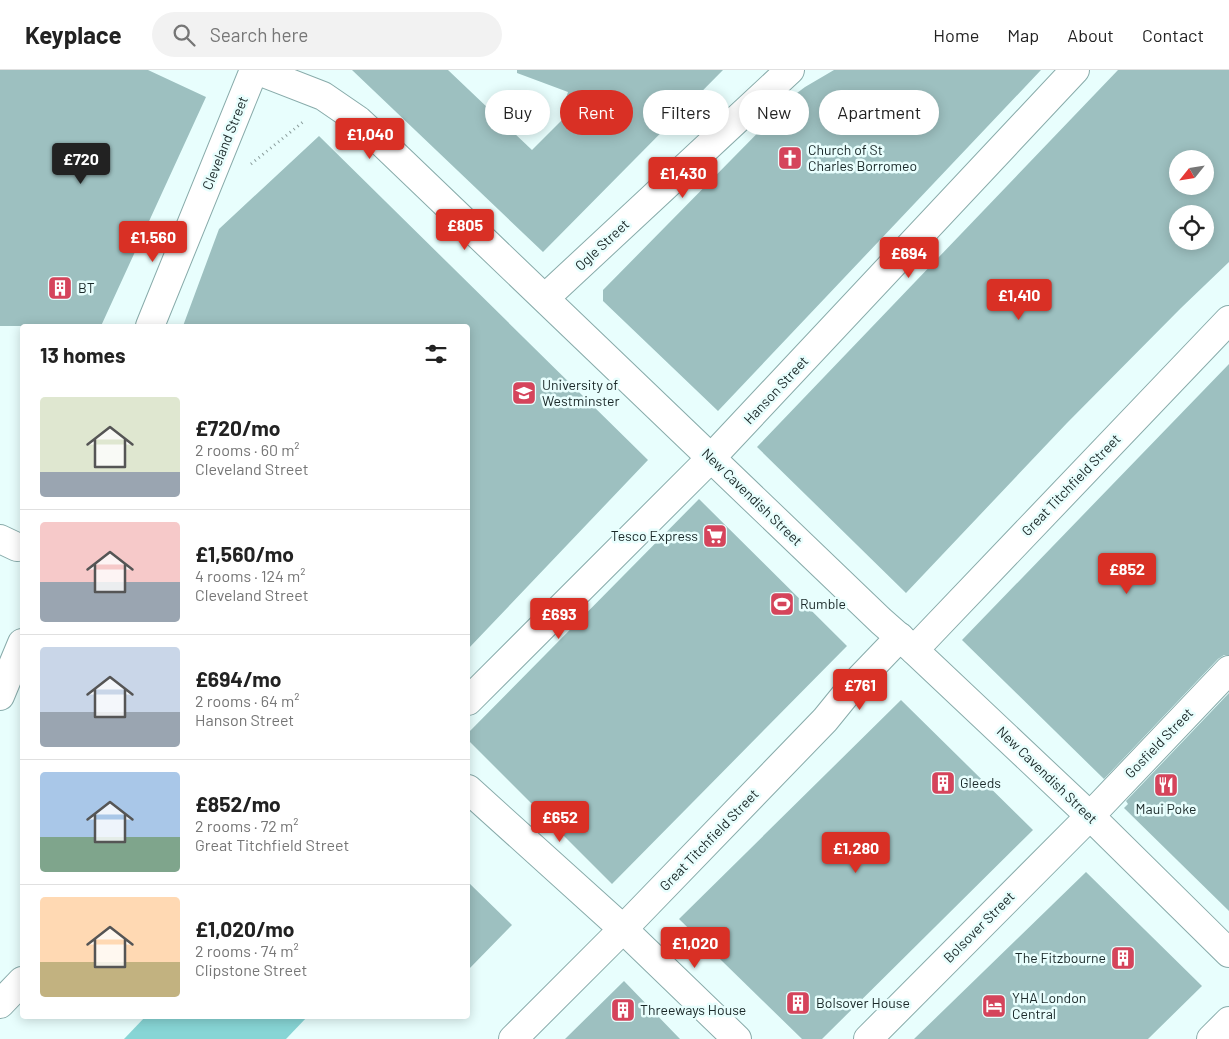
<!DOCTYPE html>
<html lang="en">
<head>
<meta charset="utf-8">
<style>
	:root { --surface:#fff; --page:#f2f2f2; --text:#222; --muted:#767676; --line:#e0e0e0; --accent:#d93025 }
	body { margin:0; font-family:Barlow,sans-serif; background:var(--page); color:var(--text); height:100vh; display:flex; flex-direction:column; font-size:19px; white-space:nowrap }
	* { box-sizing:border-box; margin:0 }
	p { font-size:16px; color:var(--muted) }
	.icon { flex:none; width:28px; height:28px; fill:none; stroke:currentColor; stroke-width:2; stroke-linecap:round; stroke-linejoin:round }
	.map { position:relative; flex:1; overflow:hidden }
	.side { position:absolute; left:20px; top:254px; width:450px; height:695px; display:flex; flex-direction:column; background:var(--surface); border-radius:5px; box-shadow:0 2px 12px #0003 }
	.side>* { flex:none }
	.banner { position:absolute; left:485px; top:20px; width:475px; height:45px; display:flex; gap:10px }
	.needle { width:32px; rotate:240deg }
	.buttons { position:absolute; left:1169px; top:80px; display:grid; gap:10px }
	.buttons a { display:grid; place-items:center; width:45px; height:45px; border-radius:50%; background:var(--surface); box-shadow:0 2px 12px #0003; font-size:25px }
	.price { position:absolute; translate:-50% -42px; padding:0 11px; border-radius:5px; background:var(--accent); color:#fff; font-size:16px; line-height:32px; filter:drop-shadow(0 1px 2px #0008) }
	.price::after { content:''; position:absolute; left:50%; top:30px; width:15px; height:11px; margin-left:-8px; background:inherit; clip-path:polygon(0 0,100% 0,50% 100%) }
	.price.selected { background:#222; color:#fff }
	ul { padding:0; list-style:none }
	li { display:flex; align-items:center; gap:15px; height:125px; padding:0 20px }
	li+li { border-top:1px solid var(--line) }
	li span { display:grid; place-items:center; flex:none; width:140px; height:100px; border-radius:5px; color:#555 }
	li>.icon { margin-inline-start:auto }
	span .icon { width:60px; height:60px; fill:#fffc; stroke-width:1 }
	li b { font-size:21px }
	h2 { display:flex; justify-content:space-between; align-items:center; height:60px; padding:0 20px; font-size:21px }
	.tag { padding:0 18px; border-radius:22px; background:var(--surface); box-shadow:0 2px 12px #0003; font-size:18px; line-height:45px }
	.tag.selected { background:var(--accent); color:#fff }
	header { display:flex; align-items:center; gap:30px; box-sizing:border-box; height:70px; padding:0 25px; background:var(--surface); border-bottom:1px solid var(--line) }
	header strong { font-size:24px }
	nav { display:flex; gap:28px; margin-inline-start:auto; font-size:18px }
	.search { width:350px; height:45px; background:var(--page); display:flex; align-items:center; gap:12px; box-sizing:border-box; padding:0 18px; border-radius:28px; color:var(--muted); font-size:19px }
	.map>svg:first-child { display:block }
	.green { fill:#87d5d5 }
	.building { fill:#9dc0c0; fill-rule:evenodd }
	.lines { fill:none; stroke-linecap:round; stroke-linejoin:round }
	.street-casing { stroke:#88abaa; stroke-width:30 }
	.secondary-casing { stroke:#88abaa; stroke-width:30 }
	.path { stroke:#8c9f9e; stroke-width:3; stroke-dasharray:1 4; stroke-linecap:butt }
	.street { stroke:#fff; stroke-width:28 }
	.secondary { stroke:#fff; stroke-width:28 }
	.labels { text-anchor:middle; stroke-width:5; stroke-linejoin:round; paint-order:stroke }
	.street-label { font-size:14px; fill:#1a2828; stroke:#e8fefd }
	.poi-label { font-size:14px; fill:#1a2828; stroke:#e8fefd; text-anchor:start }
</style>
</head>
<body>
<header>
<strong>Keyplace</strong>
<div class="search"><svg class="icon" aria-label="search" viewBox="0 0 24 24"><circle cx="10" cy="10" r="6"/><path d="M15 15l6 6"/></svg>Search here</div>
<nav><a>Home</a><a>Map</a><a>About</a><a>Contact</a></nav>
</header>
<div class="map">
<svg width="1229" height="969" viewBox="0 0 1229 969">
	<rect width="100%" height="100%" fill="#e8fefd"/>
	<path class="green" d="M146 946H308L286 969H124Z"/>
	<path class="building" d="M0 0H148L206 27 101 256H0Z
		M352 0H448L532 80 579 33 566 28 568 22 517 3V0H723L543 182Z
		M834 0H1041L718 341 603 231V220L797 23 805 17Z
		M1118 0H1229V192L1181 238 1067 353 906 523 757 377ZM1178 89H1205V116H1178ZM1178 144H1205V171H1178Z
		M319 66 648 390 468 579V256H183L219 159Z
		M1229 294V585H1224L1218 589 1104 709 962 570Z
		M699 429 847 576 612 814 468 670V663Z
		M1229 623V841L1124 738 1128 734 1126 731Z
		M901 630 1033 760 822 969H802L679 849Z
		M1086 802 1202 916 1148 969H914Z
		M468 812 512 855 468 900Z
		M624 911 680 969H565Z"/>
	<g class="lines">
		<defs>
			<path id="street" d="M545 228 790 0
				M150 256 254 0
				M0 469 17 477
				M914 580 1229 250
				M0 626 22 573
				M468 631 711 388 1075 0
				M468 719 623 859 737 969
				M0 934 22 911
				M513 969 623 859 825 650 851 618 900 567
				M868 969 1090 746 1229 600"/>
			<path id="secondary" d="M256 0 323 26 358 50 373 64 881 551 914 580 1090 746 1229 883
				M1211 969 1229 951"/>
		</defs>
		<use href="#street" class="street-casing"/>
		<use href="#secondary" class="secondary-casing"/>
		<path class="path" d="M251 94 303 52"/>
		<use href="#street" class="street"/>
		<use href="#secondary" class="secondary"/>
	</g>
	<defs>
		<symbol id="church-square" viewBox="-11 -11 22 22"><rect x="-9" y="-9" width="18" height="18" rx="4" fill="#d5445b" stroke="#e8fefd"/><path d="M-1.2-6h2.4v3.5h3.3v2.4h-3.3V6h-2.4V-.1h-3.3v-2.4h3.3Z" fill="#fff"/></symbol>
		<symbol id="building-square" viewBox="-11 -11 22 22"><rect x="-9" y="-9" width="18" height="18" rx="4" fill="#d5445b" stroke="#e8fefd"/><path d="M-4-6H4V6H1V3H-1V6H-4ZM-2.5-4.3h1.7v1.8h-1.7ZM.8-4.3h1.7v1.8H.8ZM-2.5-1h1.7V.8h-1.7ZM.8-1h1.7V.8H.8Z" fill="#fff"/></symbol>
		<symbol id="university-square" viewBox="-11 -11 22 22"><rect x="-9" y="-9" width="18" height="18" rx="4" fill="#d5445b" stroke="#e8fefd"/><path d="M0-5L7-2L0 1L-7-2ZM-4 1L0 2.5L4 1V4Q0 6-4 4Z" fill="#fff"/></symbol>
		<symbol id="supermarket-square" viewBox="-11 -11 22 22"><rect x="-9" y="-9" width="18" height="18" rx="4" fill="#d5445b" stroke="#e8fefd"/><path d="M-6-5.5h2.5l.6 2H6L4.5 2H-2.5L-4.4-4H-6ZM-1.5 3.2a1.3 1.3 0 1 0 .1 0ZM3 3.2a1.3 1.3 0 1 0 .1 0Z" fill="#fff"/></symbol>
		<symbol id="stadium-square" viewBox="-11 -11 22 22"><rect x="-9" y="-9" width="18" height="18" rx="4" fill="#d5445b" stroke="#e8fefd"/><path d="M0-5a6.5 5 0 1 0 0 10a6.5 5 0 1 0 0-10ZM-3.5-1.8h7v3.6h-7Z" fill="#fff"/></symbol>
		<symbol id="restaurant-square" viewBox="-11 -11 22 22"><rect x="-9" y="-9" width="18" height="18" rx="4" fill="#d5445b" stroke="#e8fefd"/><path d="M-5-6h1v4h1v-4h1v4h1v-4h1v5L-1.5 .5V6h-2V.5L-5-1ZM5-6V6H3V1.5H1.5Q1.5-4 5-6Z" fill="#fff"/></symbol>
		<symbol id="hotel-square" viewBox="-11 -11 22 22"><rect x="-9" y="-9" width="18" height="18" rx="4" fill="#d5445b" stroke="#e8fefd"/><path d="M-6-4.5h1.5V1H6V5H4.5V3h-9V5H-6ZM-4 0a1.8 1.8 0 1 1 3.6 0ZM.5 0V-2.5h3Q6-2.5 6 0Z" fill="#fff"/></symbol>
	</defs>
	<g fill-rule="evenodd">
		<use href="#church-square" x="776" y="74" width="28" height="28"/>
		<use href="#building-square" x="46" y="204" width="28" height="28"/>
		<use href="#university-square" x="510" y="309" width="28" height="28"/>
		<use href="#supermarket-square" x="701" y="452" width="28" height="28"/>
		<use href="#stadium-square" x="768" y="520" width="28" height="28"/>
		<use href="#building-square" x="929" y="699" width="28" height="28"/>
		<use href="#restaurant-square" x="1152" y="701" width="28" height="28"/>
		<use href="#building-square" x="1109" y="874" width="28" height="28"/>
		<use href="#building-square" x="784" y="919" width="28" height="28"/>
		<use href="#hotel-square" x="980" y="922" width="28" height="28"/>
		<use href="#building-square" x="609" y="926" width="28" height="28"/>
	</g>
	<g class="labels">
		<g class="street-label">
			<text transform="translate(225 73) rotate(-68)" y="5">Cleveland Street</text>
			<text transform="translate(602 175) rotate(-43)" y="5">Ogle Street</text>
			<text transform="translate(776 320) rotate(-47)" y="5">Hanson Street</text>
			<text transform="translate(1071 415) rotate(-46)" y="5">Great Titchfield Street</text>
			<text transform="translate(752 427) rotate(44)" y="5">New Cavendish Street</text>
			<text transform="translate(1159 673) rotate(-46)" y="5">Gosfield Street</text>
			<text transform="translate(1047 705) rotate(44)" y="5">New Cavendish Street</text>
			<text transform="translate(709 770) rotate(-46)" y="5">Great Titchfield Street</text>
			<text transform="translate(979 857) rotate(-45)" y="5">Bolsover Street</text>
		</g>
		<g class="poi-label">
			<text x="808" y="85">Church of St<tspan x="808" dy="16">Charles Borromeo</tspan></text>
			<text x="78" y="223">BT</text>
			<text x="542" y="320">University of<tspan x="542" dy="16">Westminster</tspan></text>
			<text x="698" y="471" text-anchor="end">Tesco Express</text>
			<text x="800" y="539">Rumble</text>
			<text x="960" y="718">Gleeds</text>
			<text x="1166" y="744" text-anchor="middle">Maui Poke</text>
			<text x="1106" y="893" text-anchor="end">The Fitzbourne</text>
			<text x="1012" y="933">YHA London<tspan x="1012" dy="16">Central</tspan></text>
			<text x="816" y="938">Bolsover House</text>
			<text x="640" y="945">Threeways House</text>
		</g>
	</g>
</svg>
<div class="buttons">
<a><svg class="needle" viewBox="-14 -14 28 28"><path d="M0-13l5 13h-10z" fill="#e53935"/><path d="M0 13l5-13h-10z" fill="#767676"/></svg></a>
<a><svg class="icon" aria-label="locate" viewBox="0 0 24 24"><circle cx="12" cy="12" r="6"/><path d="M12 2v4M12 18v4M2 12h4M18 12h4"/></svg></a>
</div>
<b class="price" style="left:370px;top:90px">£1,040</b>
<b class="price selected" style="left:81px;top:115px">£720</b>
<b class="price" style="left:683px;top:129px">£1,430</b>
<b class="price" style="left:465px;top:181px">£805</b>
<b class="price" style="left:153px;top:193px">£1,560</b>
<b class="price" style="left:909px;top:209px">£694</b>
<b class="price" style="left:1019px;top:251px">£1,410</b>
<b class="price" style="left:1127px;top:525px">£852</b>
<b class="price" style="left:559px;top:570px">£693</b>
<b class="price" style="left:860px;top:641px">£761</b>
<b class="price" style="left:560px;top:773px">£652</b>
<b class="price" style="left:856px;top:804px">£1,280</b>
<b class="price" style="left:695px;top:899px">£1,020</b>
<div class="banner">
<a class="tag">Buy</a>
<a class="tag selected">Rent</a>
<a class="tag">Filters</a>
<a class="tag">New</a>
<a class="tag">Apartment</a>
</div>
<section class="side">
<h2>13 homes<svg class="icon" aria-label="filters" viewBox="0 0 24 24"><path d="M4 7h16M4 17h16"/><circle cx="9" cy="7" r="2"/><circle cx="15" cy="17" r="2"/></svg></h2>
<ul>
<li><span style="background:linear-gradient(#dfe7d0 75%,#9aa5b1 0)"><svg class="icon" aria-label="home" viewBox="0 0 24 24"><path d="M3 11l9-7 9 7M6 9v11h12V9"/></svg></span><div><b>£720/mo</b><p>2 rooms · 60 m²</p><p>Cleveland Street</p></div></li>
<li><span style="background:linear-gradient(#f6c9c9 60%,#9aa5b1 0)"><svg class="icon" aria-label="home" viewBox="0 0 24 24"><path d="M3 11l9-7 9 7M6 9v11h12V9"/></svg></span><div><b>£1,560/mo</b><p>4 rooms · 124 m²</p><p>Cleveland Street</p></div></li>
<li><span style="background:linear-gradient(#c9d6e8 65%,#9aa5b1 0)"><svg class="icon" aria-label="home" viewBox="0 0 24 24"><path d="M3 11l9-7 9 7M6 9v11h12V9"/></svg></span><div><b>£694/mo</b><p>2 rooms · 64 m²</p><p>Hanson Street</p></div></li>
<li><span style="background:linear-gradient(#a9c7e8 65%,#7fa58c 0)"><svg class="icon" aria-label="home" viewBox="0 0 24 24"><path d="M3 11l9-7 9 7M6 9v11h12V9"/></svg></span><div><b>£852/mo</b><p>2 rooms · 72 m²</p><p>Great Titchfield Street</p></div></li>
<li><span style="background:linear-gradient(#ffd9b3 65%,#c2b280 0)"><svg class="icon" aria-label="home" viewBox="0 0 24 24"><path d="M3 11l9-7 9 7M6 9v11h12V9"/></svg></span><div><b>£1,020/mo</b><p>2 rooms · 74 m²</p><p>Clipstone Street</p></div></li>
</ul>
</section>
</div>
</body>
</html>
